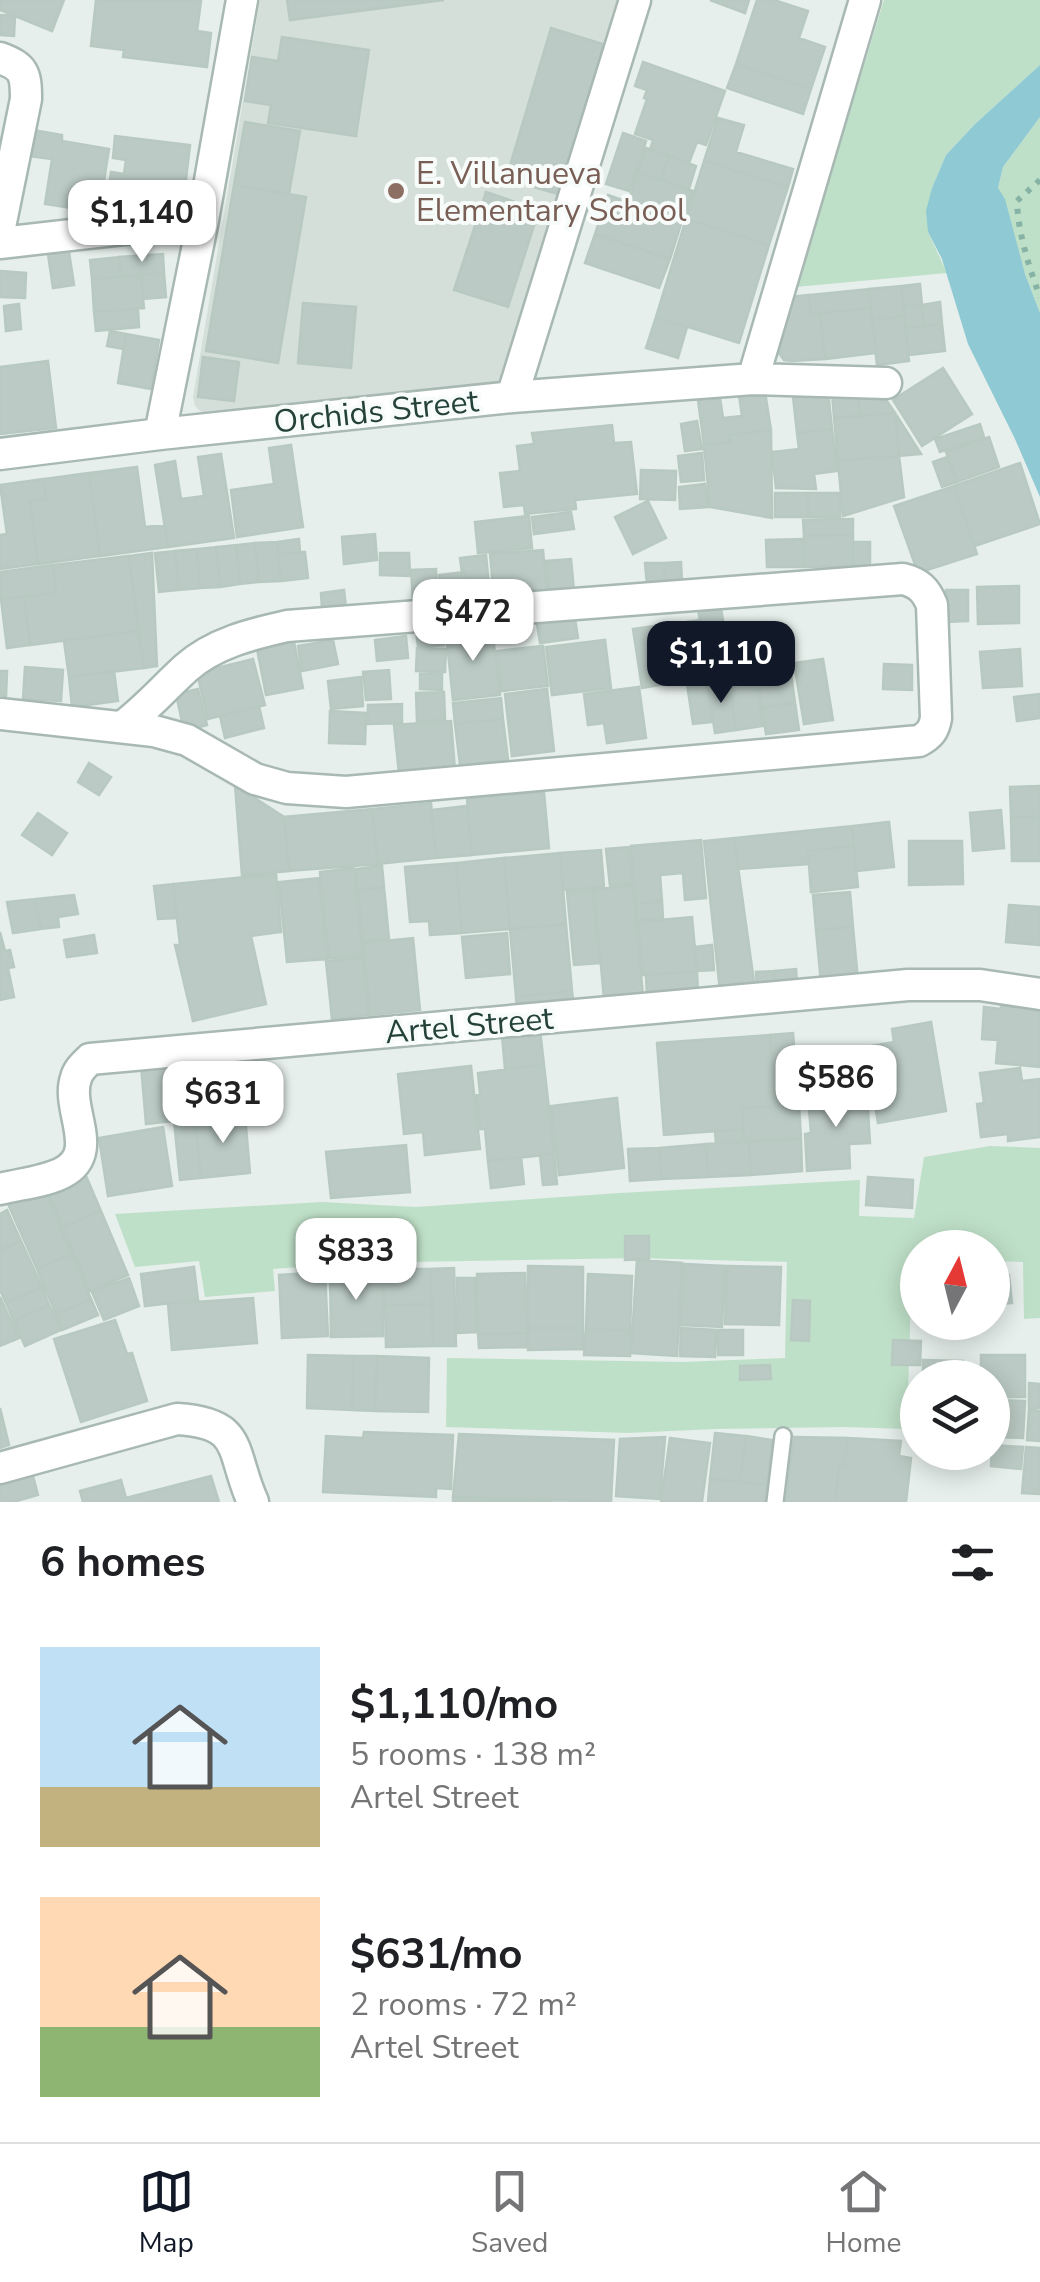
<!DOCTYPE html>
<html lang="en">
<head>
<meta charset="utf-8">
<style>
	:root { --surface:#fff; --page:#f6f6f6; --text:#202124; --muted:#757577; --line:#e0e0e0; --accent:#111827 }
	body { margin:0; font-family:"Nunito Sans",sans-serif; background:var(--page); color:var(--text); height:100vh; display:flex; flex-direction:column; font-size:38px; white-space:nowrap }
	* { box-sizing:border-box; margin:0 }
	p { font-size:32px; color:var(--muted) }
	.icon { flex:none; width:55px; height:55px; fill:none; stroke:currentColor; stroke-width:2; stroke-linecap:round; stroke-linejoin:round }
	.map { position:relative; height:1502px; overflow:hidden }
	.side { display:flex; flex-direction:column; background:var(--surface); flex:1 }
	.side>* { flex:none }
	.needle { width:65px; rotate:7deg }
	.buttons { position:absolute; left:900px; top:1230px; display:grid; gap:20px }
	.buttons a { display:grid; place-items:center; width:110px; height:110px; border-radius:50%; background:var(--surface); box-shadow:0 5px 25px #0003; font-size:50px }
	.price { position:absolute; translate:-50% -85px; padding:0 22px; border-radius:20px; background:#fff; color:#222; font-size:32px; line-height:65px; filter:drop-shadow(0 2px 5px #0008) }
	.price::after { content:''; position:absolute; left:50%; top:60px; width:30px; height:22px; margin-left:-15px; background:inherit; clip-path:polygon(0 0,100% 0,50% 100%) }
	.price.on { background:var(--accent); color:#fff }
	ul { padding:0; list-style:none }
	li { display:flex; align-items:center; gap:30px; height:250px; padding:0 40px }
	li span { display:grid; place-items:center; flex:none; width:280px; height:200px; border-radius:0px; color:#555 }
	li>.icon { margin-inline-start:auto }
	span .icon { width:120px; height:120px; fill:#fffc; stroke-width:1 }
	li b { font-size:42px }
	h2 { display:flex; justify-content:space-between; align-items:center; height:120px; padding:0 40px; font-size:42px }
	.tabs { display:flex; justify-content:space-around; align-items:center; height:140px; border-top:2px solid var(--line); background:var(--surface); font-size:28px; color:var(--muted) }
	.tabs a { display:grid; justify-items:center; gap:5px }
	.tabs .on { color:var(--accent) }
	.map>svg:first-child { display:block }
	.built { fill:#d4dfda }
	.green { fill:#bfe0c8 }
	.water { fill:#8ec9d4 }
	.building { fill:#bbcac4; stroke:#b8c9c2; stroke-width:2.5 }
	.lines { fill:none; stroke-linecap:round; stroke-linejoin:round }
	.lane-casing { stroke:#a8b8b2; stroke-width:20 }
	.street-casing { stroke:#a8b8b2; stroke-width:35 }
	.path { stroke:#86b3a5; stroke-width:6; stroke-dasharray:5 8; stroke-linecap:butt }
	.lane { stroke:#fff; stroke-width:15 }
	.street { stroke:#fff; stroke-width:30 }
	.education-dot { fill:#8d6e63; stroke:#f7fbf9; stroke-width:4 }
	.labels { text-anchor:middle; stroke-width:8; stroke-linejoin:round; paint-order:stroke }
	.education-label { font-size:32px; fill:#785e54; stroke:#f7fbf9; text-anchor:start }
	.street-label { font-size:32px; fill:#24423a; stroke:#f7fbf9 }
</style>
</head>
<body>
<div class="map">
<svg width="1040" height="1502" viewBox="0 0 1040 1502">
	<rect width="100%" height="100%" fill="#e6efeb"/>
	<path class="built" d="M260 0H623L507 382 209 414 200 411 195 406 193 397Z"/>
	<path class="green" d="M884 0H1040V65L975 124 946 155 932 188 928 232 947 273 796 287Z
		M1040 117V313L1025 274 998 188 1003 167Z
		M990 1146 1040 1148V1318L1024 1319 1023 1262 993 1261 992 1248H918L917 1257H912L907 1429 844 1427 715 1429 628 1433 446 1427 447 1358 683 1362 785 1358 787 1262 638 1258 352 1263 273 1269 275 1291 205 1297 199 1261 135 1267 115 1214 322 1202 416 1207 619 1193 860 1180 859 1216 914 1218 924 1157Z"/>
	<path class="water" d="M1040 65V117L1003 167 998 188 1005 199 1025 274 1040 313V497L1015 439 968 344 942 259 928 232 926 211 932 188 946 155 975 124Z"/>
	<path class="building" d="M0 0H64L52 31 0 10Z
		M96 0 201 1 197 31 211 33 207 67 123 57 124 50 91 46Z
		M287 0H444L290 20Z
		M710 0H749L745 13Z
		M757 0H774L808 11 799 38 825 47 811 89 736 64Z
		M0 15 15 16 14 36 0 35Z
		M551 28 606 45 561 195 506 179Z
		M282 37 369 50 356 136 268 123 271 105 245 101 252 57 278 61Z
		M643 62 725 91 706 145 697 142 689 163 650 150 653 140 635 134 647 99 644 98 647 90 635 86Z
		M736 64 811 89 803 114 727 88Z
		M718 118 744 125 736 152 793 169 788 187 704 161Z
		M245 122 300 131 289 194 234 185Z
		M33 130 62 135V141L109 149 99 212 45 204 52 159 28 156Z
		M623 133 646 141 629 191 606 184Z
		M115 136 190 145 184 196 170 195 168 211 107 203 111 172 124 174 126 160 113 158Z
		M646 148 669 156 661 180 638 172Z
		M669 156 696 166 689 189 661 180Z
		M704 161 788 187 769 245 686 219Z
		M638 172 693 191 682 221 628 202Z
		M234 185 306 197 278 363 206 351Z
		M486 192 539 210 508 307 454 290Z
		M608 195 682 221 670 259 595 234Z
		M686 219 769 245 739 343 656 317Z
		M595 234 670 259 659 288 585 263Z
		M69 252 74 285 53 288 48 254Z
		M163 254 164 273 121 276 119 257Z
		M119 257 121 276 92 279 90 260Z
		M0 271 26 273 25 298 0 297Z
		M164 273 166 297 143 299 141 275Z
		M141 275 144 308 94 312 92 279Z
		M920 284 922 305 904 306 901 286Z
		M901 286 904 316 872 320 869 289Z
		M869 289 871 308 811 314 809 295Z
		M809 295 811 314 820 313 825 359 792 361 784 360 776 349 791 297Z
		M940 302 942 324 924 326 922 305Z
		M303 303 356 307 351 368 298 363Z
		M19 304 21 329 6 331 4 306Z
		M922 305 924 326 906 328 904 306Z
		M871 308 876 353 825 359 820 313Z
		M138 309 139 327 96 331 94 312Z
		M904 316 909 361 877 365 872 320Z
		M656 317 687 327 678 358 646 348Z
		M942 324 945 351 908 355 906 328Z
		M110 331 126 334 124 349 107 346Z
		M126 334 159 340 151 389 118 383Z
		M203 357 239 362 234 401 198 397Z
		M48 361 56 428 0 434V367Z
		M943 368 972 414 922 446 893 400Z
		M878 388 895 413 860 416 858 390Z
		M858 390 860 416 834 418 832 392Z
		M765 392 771 430 729 435 730 442 704 445 698 400 720 398 723 418 742 416 739 395Z
		M828 392 832 429 797 433 793 396Z
		M895 413 899 456 838 461 834 418Z
		M895 413 921 454 899 456Z
		M697 421 702 449 685 451 681 424Z
		M980 424 984 437 940 452 935 439Z
		M612 425 614 443 631 442 637 494 575 500 576 509 525 514 524 505 504 507 500 473 520 471 517 446 534 444 532 433Z
		M832 429 837 471 814 474 816 489 776 488 772 452 799 449 797 433Z
		M771 430 772 518 710 507 704 445 730 442 729 435Z
		M989 437 999 467 957 482 946 452Z
		M291 445 303 527 237 537 231 490 274 484 269 448Z
		M702 453 704 480 681 482 678 456Z
		M221 454 234 538 168 547 155 465 175 461 181 499 204 496 198 457Z
		M899 456 904 497 843 516 838 461Z
		M947 457 957 482 942 487 933 462Z
		M1020 463 1040 524 975 546 954 486Z
		M137 467 145 527 165 525 168 547 100 556 89 473Z
		M641 470 676 471 675 500 640 499Z
		M89 473 100 556 38 564 30 501 46 499 44 479Z
		M44 479 46 499 30 501 38 564 0 569V535L7 534 0 485Z
		M705 484 708 507 680 509 679 487Z
		M954 486 977 554 918 573 894 506Z
		M775 493H808V517H775Z
		M808 493H840V517H808Z
		M648 501 666 538 633 554 615 517Z
		M571 512 574 529 534 534 532 517Z
		M529 516 532 548 478 553 475 522Z
		M853 519V535L804 536 803 520Z
		M375 534 377 560 344 564 342 537Z
		M853 535V566L804 567V536Z
		M299 539 300 552 278 554 277 542Z
		M804 539V567H767L766 540Z
		M277 542 281 581 259 582 255 543Z
		M853 542H870V565L853 566Z
		M255 543 259 582 240 584 236 545Z
		M236 545 240 584 220 587 216 547Z
		M216 547 220 587 200 588 197 549Z
		M197 549 200 588 179 590 175 551Z
		M543 550 547 592 494 597 490 554Z
		M175 551 179 590 159 592 155 553Z
		M300 552H305L308 578 281 581 278 554Z
		M152 553 157 666 144 668 129 556Z
		M380 553H409L410 576 380 575Z
		M486 555 490 596 468 598 465 572 462 573 460 558Z
		M129 556 138 631 30 645 24 597 56 593 53 565Z
		M571 559 574 590 549 592 546 561Z
		M681 562 682 583H665L664 563Z
		M645 563H664L665 583 647 585Z
		M53 565 56 593 1 599 0 572Z
		M436 569 437 600 413 601 411 570Z
		M465 572 468 598 441 601 439 575Z
		M1019 586V623L978 624 977 587Z
		M344 590 346 607 322 609 321 593Z
		M946 590H968V621L946 622Z
		M24 597 30 645 7 648 1 599Z
		M721 608 731 673 703 677 701 667 685 670 679 623 700 620 698 610Z
		M575 619 578 638 540 643 537 624Z
		M675 623 679 652 662 654 665 684 642 688 633 629Z
		M443 628 444 645 418 647 416 630Z
		M492 628 500 695 453 700 446 633Z
		M138 631 144 668 69 677 64 641Z
		M406 636 408 658 377 661 375 640Z
		M333 640 338 664 302 671 298 646Z
		M605 640 611 688 552 695 546 647Z
		M294 642 303 688 266 695 257 649Z
		M543 646 548 686 502 691 497 651Z
		M417 648 446 649 445 672 416 671Z
		M1020 649 1022 686 983 688 980 652Z
		M253 659 265 705 208 719 197 673Z
		M823 659 833 720 804 724 794 663Z
		M884 664 912 665V690L883 689Z
		M25 667 63 670 61 701 23 699Z
		M389 670 391 699 366 700 363 672Z
		M0 671H7L6 696 0 695Z
		M114 671 118 701 72 707 69 677Z
		M791 673 795 703 762 708 758 678Z
		M420 674H442V690L420 689Z
		M755 674 763 726 736 730 728 678Z
		M361 677 363 706 331 709 328 681Z
		M728 678 736 730 715 733 707 681Z
		M707 681 713 722 693 724 687 684Z
		M639 687 646 738 607 743 604 723 588 725 584 694Z
		M198 689 207 725 184 731 176 694Z
		M547 689 554 751 512 756 505 694Z
		M444 692 445 720 417 721 416 693Z
		M1040 694V718L1017 721 1014 697Z
		M501 698 503 719 455 724 453 703Z
		M795 703 799 730 766 734 762 708Z
		M402 704V723L368 724V705Z
		M259 706 264 728 225 738 220 716Z
		M330 711 366 713 365 744 329 743Z
		M503 719 508 760 460 765 455 724Z
		M451 721 455 770 399 774 394 725Z
		M89 763 111 777 99 795 78 782Z
		M235 785 284 817 289 871 242 875Z
		M1040 786V816L1011 817 1010 787Z
		M544 792 549 848 472 855 467 799Z
		M431 803 436 858 378 864 372 809Z
		M467 806 472 855 436 858 431 810Z
		M372 809 378 864 289 871 284 817Z
		M1001 810 1004 848 973 851 970 813Z
		M38 813 67 833 52 855 22 835Z
		M1040 816V861H1012L1011 817Z
		M889 822 894 867 856 871 852 826Z
		M852 826 854 846 808 851 809 864 738 869 734 838Z
		M734 838 755 989 720 991 704 841Z
		M701 840 706 898 685 900 683 873 660 875 662 901 636 904 631 846Z
		M909 841H962L963 884 909 885Z
		M854 846 858 887 811 892 808 851Z
		M629 847 632 884 610 886 606 849Z
		M601 850 604 887 563 890 560 853Z
		M560 853 566 924 510 929 504 858Z
		M504 858 510 929 462 933 456 863Z
		M456 863 462 933 430 935 429 921 410 922 405 867Z
		M382 866 384 887 358 890 356 869Z
		M354 868 363 956 329 958 320 872Z
		M276 874 281 932 251 936 266 1004 193 1021 175 945H180L173 884Z
		M319 878 327 959 287 962 279 882Z
		M173 884 177 918 158 919 154 886Z
		M633 886 643 996 604 999 594 889Z
		M384 887 389 939 363 941 358 890Z
		M592 890 600 963 574 965 567 892Z
		M850 892 853 927 816 930 813 895Z
		M74 895 78 914 58 917 59 927 41 929 35 899Z
		M35 899 41 929 13 933 7 902Z
		M662 901 663 918 637 920 636 904Z
		M1009 905 1040 907V945L1006 942Z
		M692 917 697 971 643 975 638 922Z
		M566 924 572 991 516 997 510 929Z
		M853 927 858 980 821 983 816 930Z
		M0 932 5 951 10 950 14 967 8 968 14 997 0 1000Z
		M507 933 510 974 466 978 462 937Z
		M94 935 97 953 67 957 64 940Z
		M413 938 420 1010 370 1015 363 943Z
		M712 945 714 970 697 971 694 947Z
		M363 958 368 1015 332 1019 326 961Z
		M796 969 797 985 776 987 775 971Z
		M697 971 698 993 647 997 646 975Z
		M773 971 774 987 757 988 756 972Z
		M572 991 574 1006 517 1011 516 997Z
		M1001 1000 1040 1004V1067L996 1063 998 1040 982 1039 984 1007 1001 1009Z
		M931 1022 946 1111 878 1123 866 1047 894 1042 892 1029Z
		M540 1030 544 1065 505 1069 502 1035Z
		M793 1033 799 1105 775 1106 770 1035Z
		M770 1035 775 1106 742 1108 743 1129 664 1135 657 1043Z
		M209 1059 214 1118 174 1121 169 1063Z
		M169 1063 174 1121 146 1124 141 1065Z
		M544 1065 554 1154 488 1161 485 1129H480L476 1095 480 1094 478 1073Z
		M471 1066 480 1149 425 1155 423 1132 404 1134 398 1074Z
		M1020 1068 1022 1081 1040 1079V1137L1008 1141V1134L981 1137 977 1104 984 1103 980 1073Z
		M867 1093 870 1143 849 1144 850 1168 807 1171 805 1134 811 1133 808 1097Z
		M617 1098 624 1168 559 1175 551 1106Z
		M799 1105 801 1138 744 1141 742 1108Z
		M245 1115 250 1173 201 1178 195 1120Z
		M195 1120 201 1178 180 1180 174 1121Z
		M163 1127 172 1186 108 1196 99 1138Z
		M743 1129 744 1141 716 1143 715 1132Z
		M801 1139 802 1171 751 1175 749 1142Z
		M749 1142 751 1175 708 1177 706 1144Z
		M706 1144 708 1177 661 1179 660 1148Z
		M406 1145 410 1192 331 1198 326 1152Z
		M660 1148 661 1179 630 1181 628 1149Z
		M554 1154 557 1184 543 1185 540 1155Z
		M521 1157 524 1184 491 1188 488 1161Z
		M86 1176 101 1211 62 1227 48 1192Z
		M868 1177 913 1180 912 1208 866 1205Z
		M44 1189 72 1254 37 1269 8 1204Z
		M7 1210 21 1241 0 1250V1214Z
		M101 1211 128 1275 90 1291 62 1227Z
		M625 1236H649V1259L625 1260Z
		M21 1241 42 1287 6 1303 0 1290V1250Z
		M72 1254 91 1299 56 1314 37 1269Z
		M637 1260 682 1263 677 1356 631 1353Z
		M684 1264 725 1266 722 1327 681 1325Z
		M528 1266 583 1267V1328H528Z
		M727 1266 781 1267 779 1325 725 1324Z
		M194 1267 198 1300 145 1306 141 1274Z
		M454 1268 456 1346H433L430 1269Z
		M382 1269 383 1336 331 1337 330 1270Z
		M384 1269H430L432 1304 385 1305Z
		M325 1272 328 1336 282 1338 279 1275Z
		M525 1273 527 1333 478 1334 477 1274Z
		M588 1274 632 1276 630 1331 586 1329Z
		M1009 1275 1012 1303 992 1305V1277Z
		M129 1278 139 1306 104 1320 92 1292Z
		M457 1278H475L476 1332 458 1333Z
		M42 1287 49 1305 14 1321 6 1303Z
		M0 1297 19 1338 0 1346Z
		M253 1298 257 1343 172 1350 168 1304Z
		M91 1299 98 1315 62 1330 56 1314Z
		M793 1300 810 1301 809 1341 791 1340Z
		M432 1304 433 1346 386 1347 385 1305Z
		M49 1305 61 1330 25 1346 14 1321Z
		M115 1320 127 1354 132 1353 147 1401 81 1422 54 1339Z
		M528 1328H583V1349L528 1350Z
		M681 1328 716 1330 715 1357 680 1356Z
		M586 1329 630 1331V1356L584 1355Z
		M718 1330H743V1355H718Z
		M527 1333V1347L479 1348 478 1334Z
		M893 1340 921 1341 920 1365H892Z
		M308 1355 353 1356 352 1410 307 1408Z
		M981 1355H1025V1397H992V1378H981Z
		M353 1356H377L375 1411 352 1410Z
		M377 1356 429 1358 428 1412 375 1411Z
		M923 1360 963 1361V1378H923Z
		M770 1365 771 1379 740 1380V1366Z
		M1029 1383 1040 1384V1408H1029Z
		M992 1400 1025 1401 1023 1438 992 1437Z
		M0 1408 9 1445 0 1448Z
		M1029 1410 1040 1411V1441L1027 1440Z
		M364 1432 453 1435 451 1489 436 1488V1497L323 1492 326 1436 363 1438Z
		M715 1433 746 1436 740 1482 710 1479Z
		M459 1434 614 1440 611 1502 453 1497Z
		M746 1436 772 1440 767 1485 740 1482Z
		M665 1437 660 1499 616 1496 620 1439Z
		M794 1437 848 1438 844 1466 839 1465 835 1502H786Z
		M670 1438 710 1443 702 1502H661Z
		M848 1438 901 1441 899 1456 911 1458 906 1502H835L839 1465 844 1466Z
		M992 1445 1023 1447 1021 1469 991 1466Z
		M1026 1447 1040 1448V1494L1022 1493Z
		M33 1476 38 1495 13 1502H0V1485Z
		M211 1476 219 1502H83L80 1491 121 1480 126 1498Z
		M710 1479 767 1485 765 1502H708Z
		M453 1497 552 1501 453 1502Z"/>
	<g class="lines">
		<defs>
			<path id="lane" d="M775 1502 783 1436"/>
			<path id="street" d="M0 58C24 67 26 73 26 99L0 227
				M0 243 203 220
				M753 379 865 0
				M512 397 635 0
				M160 434 203 220 242 0
				M0 454 160 434 512 397 753 379 886 383
				M0 714 154 731 187 740 255 779 287 788 346 792 919 741C930 735 934 730 936 718L932 605C926 590 919 583 903 579L287 626C252 634 214 643 186 668 164 688 146 709 122 727
				M0 1189C20 1184 44 1182 62 1173 102 1153 65 1109 76 1078 78 1070 84 1065 90 1059L908 985H980L1040 994
				M0 1468 177 1419C245 1423 230 1451 253 1502"/>
		</defs>
		<use href="#lane" class="lane-casing"/>
		<use href="#street" class="street-casing"/>
		<path class="path" d="M1040 180 1017 201C1018 233 1029 267 1040 297"/>
		<use href="#lane" class="lane"/>
		<use href="#street" class="street"/>
	</g>
	<circle class="education-dot" cx="396" cy="191" r="10"/>
	<g class="labels">
		<g class="education-label">
			<text x="416" y="184">E. Villanueva<tspan x="416" dy="37">Elementary School</tspan></text>
		</g>
		<g class="street-label">
			<text transform="translate(376 411) rotate(-6)" y="11">Orchids Street</text>
			<text transform="translate(469 1025) rotate(-5)" y="11">Artel Street</text>
		</g>
	</g>
</svg>
<div class="buttons">
<a><svg class="needle" viewBox="-14 -14 28 28"><path d="M0-13l5 13h-10z" fill="#e53935"/><path d="M0 13l5-13h-10z" fill="#757577"/></svg></a>
<a><svg class="icon" aria-label="layers" viewBox="0 0 24 24"><path d="M12 4l9 5-9 5-9-5zM3 14l9 5 9-5"/></svg></a>
</div>
<b class="price" style="left:142px;top:265px">$1,140</b>
<b class="price" style="left:473px;top:664px">$472</b>
<b class="price on" style="left:721px;top:706px">$1,110</b>
<b class="price" style="left:836px;top:1130px">$586</b>
<b class="price" style="left:223px;top:1146px">$631</b>
<b class="price" style="left:356px;top:1303px">$833</b>
</div>
<section class="side">
<h2>6 homes<svg class="icon" aria-label="filters" viewBox="0 0 24 24"><path d="M4 7h16M4 17h16"/><circle cx="9" cy="7" r="2"/><circle cx="15" cy="17" r="2"/></svg></h2>
<ul>
<li><span style="background:linear-gradient(#bfe0f5 70%,#c2b280 0)"><svg class="icon" aria-label="home" viewBox="0 0 24 24"><path d="M3 11l9-7 9 7M6 9v11h12V9"/></svg></span><div><b>$1,110/mo</b><p>5 rooms · 138 m²</p><p>Artel Street</p></div></li>
<li><span style="background:linear-gradient(#ffd9b3 65%,#8fb573 0)"><svg class="icon" aria-label="home" viewBox="0 0 24 24"><path d="M3 11l9-7 9 7M6 9v11h12V9"/></svg></span><div><b>$631/mo</b><p>2 rooms · 72 m²</p><p>Artel Street</p></div></li>
</ul>
</section>
<nav class="tabs">
<a class="on"><svg class="icon" aria-label="map" viewBox="0 0 24 24"><path d="M3 6l6-2 6 2 6-2v14l-6 2-6-2-6 2zM9 4v14M15 6v14"/></svg>Map</a>
<a><svg class="icon" aria-label="saved" viewBox="0 0 24 24"><path d="M7 4h10v16l-5-4-5 4z"/></svg>Saved</a>
<a><svg class="icon" aria-label="home" viewBox="0 0 24 24"><path d="M3 11l9-7 9 7M6 9v11h12V9"/></svg>Home</a>
</nav>
</body>
</html>
